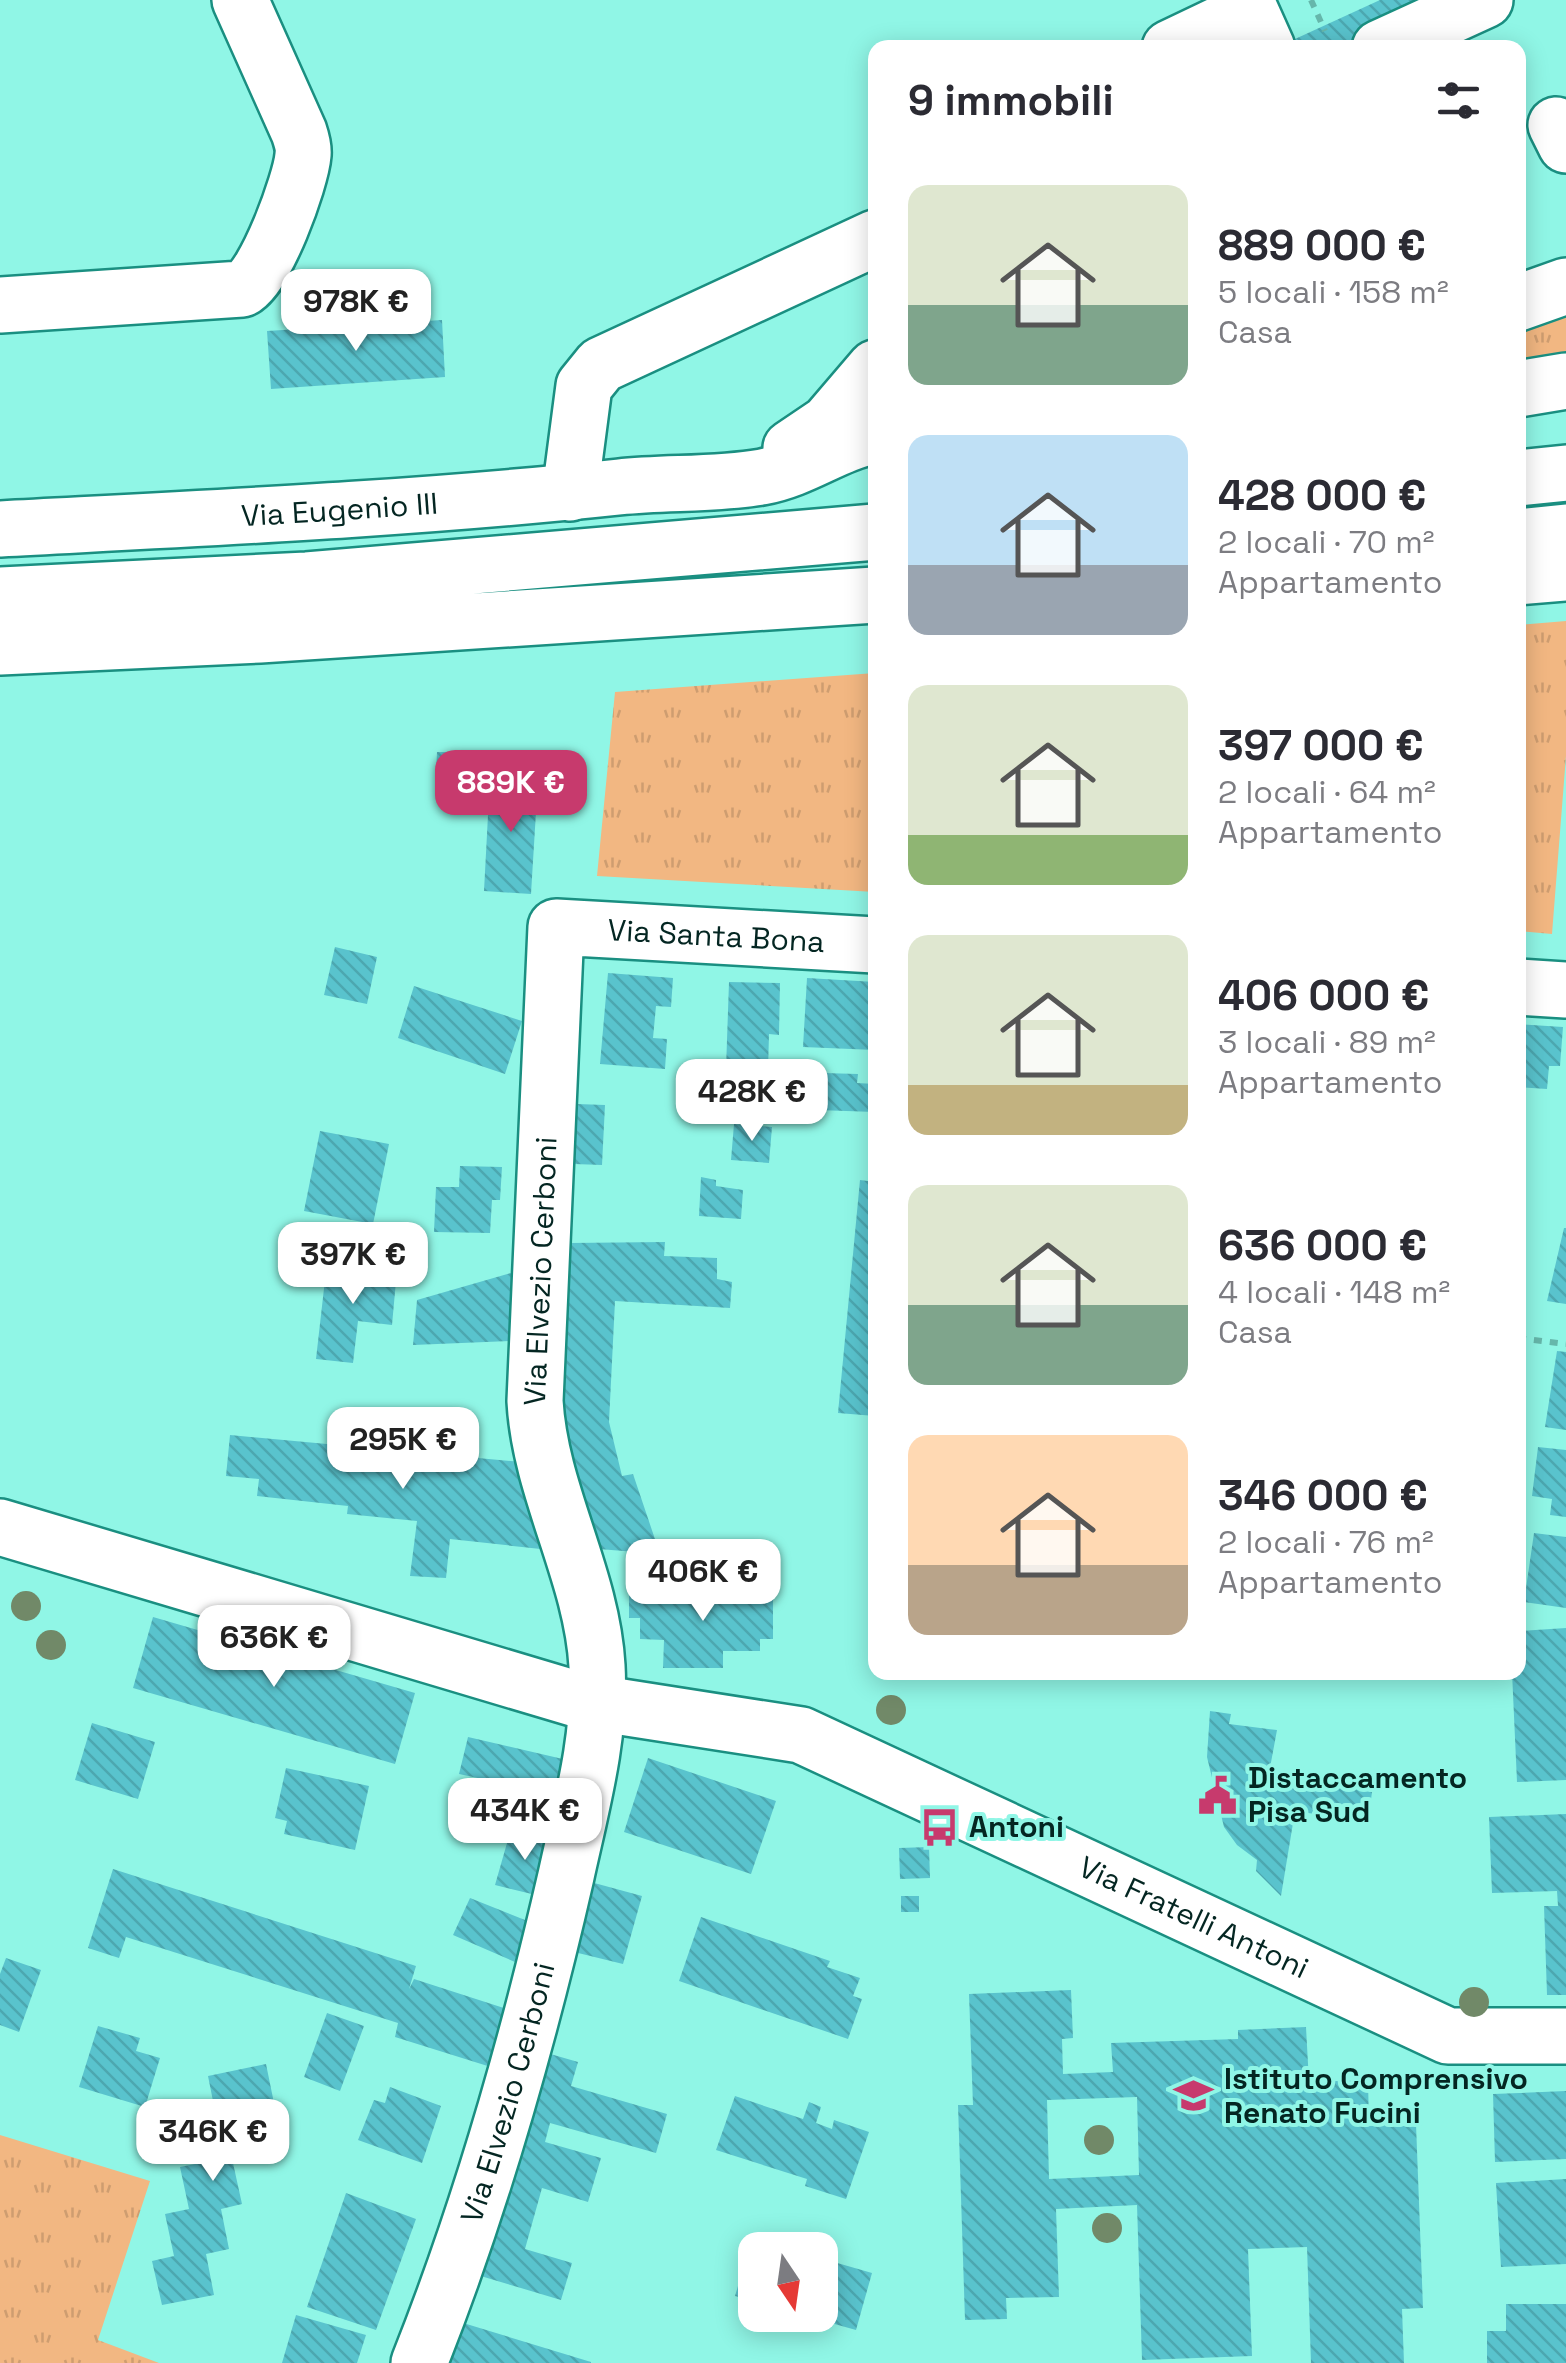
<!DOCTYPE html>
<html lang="it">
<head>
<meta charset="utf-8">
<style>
	:root { --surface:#fff; --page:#f2f2f3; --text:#2b2b33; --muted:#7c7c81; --accent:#c73a6d }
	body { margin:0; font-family:"Space Grotesk",sans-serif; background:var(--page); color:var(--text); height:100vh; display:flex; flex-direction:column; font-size:38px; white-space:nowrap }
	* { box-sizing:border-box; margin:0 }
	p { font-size:32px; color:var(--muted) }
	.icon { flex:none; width:55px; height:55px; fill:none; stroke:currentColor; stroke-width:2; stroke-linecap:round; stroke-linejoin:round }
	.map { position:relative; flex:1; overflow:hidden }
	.panel { position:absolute; left:868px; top:40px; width:658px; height:1640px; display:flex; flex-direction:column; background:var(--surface); border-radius:20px; box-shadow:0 5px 25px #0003 }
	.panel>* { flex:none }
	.needle { width:65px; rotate:167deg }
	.fabs { position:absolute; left:738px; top:2232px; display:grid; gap:20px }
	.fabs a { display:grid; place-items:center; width:100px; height:100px; border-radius:20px; background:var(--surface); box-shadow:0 5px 25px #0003; font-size:50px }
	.price { position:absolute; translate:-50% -85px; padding:0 22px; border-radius:20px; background:#fff; color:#222; font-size:32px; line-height:65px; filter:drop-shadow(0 2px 5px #0008) }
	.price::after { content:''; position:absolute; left:50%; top:60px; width:30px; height:22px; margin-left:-15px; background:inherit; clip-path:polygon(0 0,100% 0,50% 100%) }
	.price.selected { background:var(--accent); color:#fff }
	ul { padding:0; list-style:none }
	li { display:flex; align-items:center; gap:30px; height:250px; padding:0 40px }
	li span { display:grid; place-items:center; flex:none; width:280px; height:200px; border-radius:20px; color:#555 }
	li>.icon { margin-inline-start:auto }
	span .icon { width:120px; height:120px; fill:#fffc; stroke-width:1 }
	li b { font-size:42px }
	h2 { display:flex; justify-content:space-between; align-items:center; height:120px; padding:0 40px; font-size:42px }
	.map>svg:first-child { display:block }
	.grass { fill:url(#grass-tufts) }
	.building { fill:url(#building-back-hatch); fill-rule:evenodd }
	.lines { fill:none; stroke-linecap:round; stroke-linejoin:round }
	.minor-casing { stroke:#1a8f81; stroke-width:60 }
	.highway-casing { stroke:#1a8f81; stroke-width:60 }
	.path { stroke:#66b7ab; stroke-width:6; stroke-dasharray:8 8; stroke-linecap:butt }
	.minor { stroke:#fff; stroke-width:55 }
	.highway { stroke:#fff; stroke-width:55 }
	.tree { fill:#718968 }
	.labels { text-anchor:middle; stroke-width:8; stroke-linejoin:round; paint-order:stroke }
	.street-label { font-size:30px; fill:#042622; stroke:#90f6e6 }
	.poi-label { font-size:30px; font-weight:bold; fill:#042622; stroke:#90f6e6; text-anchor:start }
</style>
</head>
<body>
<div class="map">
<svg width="1566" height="2363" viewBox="0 0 1566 2363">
	<defs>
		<pattern id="grass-tufts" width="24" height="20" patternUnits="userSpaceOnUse" patternTransform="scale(2.5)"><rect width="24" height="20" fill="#f2b782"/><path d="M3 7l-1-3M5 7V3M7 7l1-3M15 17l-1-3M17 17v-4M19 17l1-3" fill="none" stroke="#ce9d70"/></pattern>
		<pattern id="building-back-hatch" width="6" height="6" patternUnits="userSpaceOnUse" patternTransform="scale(2.5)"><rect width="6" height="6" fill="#59c3cd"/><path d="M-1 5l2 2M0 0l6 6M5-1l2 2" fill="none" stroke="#4ca7b0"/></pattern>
	</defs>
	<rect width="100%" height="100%" fill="#90f6e6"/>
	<path class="grass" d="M1566 313V353L1518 361V326Z
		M1566 621V756L1552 934 1518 931V625Z
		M875 673V892L597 876 615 692Z
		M0 2135 150 2181 98 2340 159 2363H0Z"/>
	<path class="building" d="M1380 0H1465L1361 48H1299L1295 39Z
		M442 320 445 377 271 389 267 331Z
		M437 752H467L465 796 435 795Z
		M490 777 538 779 531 894 484 891Z
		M335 947 377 957 367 1004 324 995Z
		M608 973 673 978 671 1007 656 1006 653 1038 667 1039 665 1069 600 1064Z
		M807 978 875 982V1050L803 1047Z
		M729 982 780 983 779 1035 769 1034 768 1070 726 1069Z
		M414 986 522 1021 505 1074 398 1038Z
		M1518 1024 1563 1027 1560 1066H1549L1547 1089 1518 1087Z
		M789 1072 858 1074 857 1083 875 1084V1112L788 1109Z
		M577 1104 605 1105 602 1165 574 1164Z
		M734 1124 772 1127 769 1163 731 1160Z
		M320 1131 389 1144 373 1224 304 1211Z
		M460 1166 502 1167 500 1200H492L490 1233 434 1232 436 1187H459Z
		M701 1177 716 1180V1186L743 1190 741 1219 699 1216Z
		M860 1180 875 1182V1416L838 1413Z
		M1564 1228H1566V1304L1547 1301Z
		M665 1242 664 1256 717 1258V1279L732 1282 730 1308 615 1301 609 1422 622 1476 633 1474 660 1554 599 1549 556 1423 569 1243Z
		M327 1262 397 1270 392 1325 358 1321 353 1363 316 1359Z
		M511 1273V1341L413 1345 417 1300Z
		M1557 1351 1566 1352V1430L1545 1427Z
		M230 1435 532 1463 550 1550 450 1539 446 1578 410 1576 417 1521 347 1514 348 1506 257 1496 259 1479 226 1476Z
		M1538 1447 1566 1450V1517L1550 1515 1552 1499 1532 1496Z
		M1534 1533 1566 1537V1608L1524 1602Z
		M629 1591 773 1593V1639H760V1651H723V1668H663L664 1640 640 1639V1618H629Z
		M153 1617 415 1693 395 1764 133 1688Z
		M1566 1628V1780L1517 1782 1512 1672H1518V1631Z
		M1210 1711 1231 1714 1229 1724 1277 1730 1269 1773 1372 1792 1368 1822 1295 1811 1281 1896 1256 1871 1257 1860 1237 1845 1224 1827 1207 1757Z
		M92 1723 155 1742 138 1799 75 1780Z
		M468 1737 567 1760 551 1828 480 1812 487 1780 459 1774Z
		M648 1758 776 1801 751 1874 624 1832Z
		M286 1768 369 1786 355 1850 284 1834 287 1821 275 1818Z
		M1566 1814V1995H1547L1544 1906H1558L1557 1891 1492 1893 1489 1817Z
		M511 1829 553 1840 540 1896 495 1885Z
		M929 1847 930 1878 900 1879 899 1848Z
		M113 1869 416 1966 409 1989 414 1979 513 2011 494 2068 395 2037 398 2023 126 1937 119 1958 88 1948Z
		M587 1881 642 1896 623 1964 570 1951Z
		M901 1896H919V1912H901Z
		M470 1898 535 1924 522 1965 453 1935Z
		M701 1917 830 1961 827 1967 860 1978 853 1996 862 1999 848 2039 679 1981Z
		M6 1958 41 1970 19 2032 0 2025V1974Z
		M1071 1990 1073 2038 1062 2039 1063 2074 1113 2072 1111 2043 1238 2039V2030L1306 2027 1309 2082 1368 2080 1369 2126 1416 2124 1423 2308 1402 2309 1404 2363H1311L1307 2247 1248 2249 1252 2356 1142 2360 1137 2205 1056 2209 1059 2297 1006 2298 1007 2319 965 2320 958 2105H973L969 1994ZM1137 2097 1139 2175 1049 2179 1047 2100Z
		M327 2013 364 2026 340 2091 304 2077Z
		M98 2026 140 2038 136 2051 160 2058 145 2107 79 2087Z
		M540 2051 578 2062 571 2086 667 2114 656 2153 550 2123 545 2142 601 2158 588 2202 542 2188 525 2249 572 2263 561 2300 474 2274Z
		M266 2064 275 2108 249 2114 258 2158 233 2163 242 2204 221 2209 229 2249 206 2254 214 2295 162 2305 152 2261 174 2256 165 2214 189 2209 180 2167 205 2162 196 2120 216 2116 208 2076Z
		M390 2087 441 2106 422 2163 358 2140 374 2100 385 2103Z
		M1566 2091V2159L1495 2162 1493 2094Z
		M735 2096 803 2119 809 2102 821 2107 816 2123 832 2129 834 2120 869 2132 846 2199 805 2186 807 2179 716 2150Z
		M1566 2179V2264L1501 2267 1496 2183Z
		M346 2193 416 2219 376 2330 307 2307Z
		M752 2239 787 2249 755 2250V2301L735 2296Z
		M820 2258 872 2273 856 2330 806 2316 820 2315Z
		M1506 2304H1566V2363H1487V2331H1506Z
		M296 2315 366 2335 357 2363H282Z
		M460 2322 591 2362V2363H445Z"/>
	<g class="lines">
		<defs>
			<g id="minor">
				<path d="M1170 48 1250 10 1267 48"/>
				<path d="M1380 48 1485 0"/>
				<path d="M1556 125 1566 145"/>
				<path d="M1518 303 1566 286"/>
				<path d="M0 305 242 289C265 280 301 181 303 155 304 148 301 138 299 132L240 0"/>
				<path d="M1518 389 1566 381"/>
				<path d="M791 448 828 423 875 368"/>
				<path d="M570 493 584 386 601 365 875 238"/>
				<path id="s1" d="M0 529C207 518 413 509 619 487 666 482 715 485 762 477 805 469 835 443 875 436"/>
				<path d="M1518 987 1566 990"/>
				<path id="s2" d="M0 1527 583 1701 801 1735 1448 2036H1566"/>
				<path id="s3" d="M419 2363C482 2205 528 2042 566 1876 581 1807 601 1737 597 1666 592 1575 540 1492 535 1401L556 927 875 945"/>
			</g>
			<path id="highway" d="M1518 478 1566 473
				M1518 537 1566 532
				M1518 577 1566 573
				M0 595 307 580 875 532
				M0 647 260 635 875 595"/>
		</defs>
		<use href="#minor" class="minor-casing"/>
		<use href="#highway" class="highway-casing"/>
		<path class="path" d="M1311 0 1325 31
			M1518 1338 1566 1344"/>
		<use href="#minor" class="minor"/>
		<use href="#highway" class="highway"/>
	</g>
	<g class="tree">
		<circle cx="26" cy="1606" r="15"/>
		<circle cx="51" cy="1645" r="15"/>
		<circle cx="891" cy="1710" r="15"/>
		<circle cx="1474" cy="2002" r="15"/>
		<circle cx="1099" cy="2140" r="15"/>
		<circle cx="1107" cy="2228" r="15"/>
	</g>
	<defs>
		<symbol id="civic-bare" viewBox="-9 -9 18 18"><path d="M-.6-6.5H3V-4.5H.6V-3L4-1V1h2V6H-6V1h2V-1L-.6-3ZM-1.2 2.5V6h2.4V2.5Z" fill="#c73a6d" stroke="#90f6e6" stroke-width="2.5" paint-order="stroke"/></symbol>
		<symbol id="bus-bare" viewBox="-9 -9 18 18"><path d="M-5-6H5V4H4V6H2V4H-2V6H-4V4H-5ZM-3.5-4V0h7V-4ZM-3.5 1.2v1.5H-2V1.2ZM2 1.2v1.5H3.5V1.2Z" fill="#c73a6d" stroke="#90f6e6" stroke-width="2.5" paint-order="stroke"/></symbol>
		<symbol id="school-bare" viewBox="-9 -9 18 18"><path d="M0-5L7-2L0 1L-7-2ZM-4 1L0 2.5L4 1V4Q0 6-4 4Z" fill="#c73a6d" stroke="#90f6e6" stroke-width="2.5" paint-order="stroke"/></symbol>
	</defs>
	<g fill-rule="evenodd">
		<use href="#civic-bare" x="1190" y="1768" width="55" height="55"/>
		<use href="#bus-bare" x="912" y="1800" width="55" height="55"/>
		<use href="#school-bare" x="1166" y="2068" width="55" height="55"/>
	</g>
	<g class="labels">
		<g class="street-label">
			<text dy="10" stroke="none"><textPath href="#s1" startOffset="340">Via Eugenio III</textPath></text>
			<text dy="10" stroke="none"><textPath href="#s3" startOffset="1630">Via Santa Bona</textPath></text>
			<text dy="10" stroke="none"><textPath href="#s3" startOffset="1125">Via Elvezio Cerboni</textPath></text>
			<text dy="10" stroke="none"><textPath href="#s2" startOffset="1262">Via Fratelli Antoni</textPath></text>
			<text dy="10" stroke="none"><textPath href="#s3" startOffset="285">Via Elvezio Cerboni</textPath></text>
		</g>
		<g class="poi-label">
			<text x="1248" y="1788">Distaccamento<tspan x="1248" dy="34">Pisa Sud</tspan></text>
			<text x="969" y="1837">Antoni</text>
			<text x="1224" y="2089">Istituto Comprensivo<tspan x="1224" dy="34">Renato Fucini</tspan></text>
		</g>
	</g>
</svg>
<div class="fabs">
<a><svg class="needle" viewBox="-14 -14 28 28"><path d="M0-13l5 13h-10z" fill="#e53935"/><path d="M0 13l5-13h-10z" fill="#7c7c81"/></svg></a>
</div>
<b class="price" style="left:356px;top:354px">978K €</b>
<b class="price selected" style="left:511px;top:835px">889K €</b>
<b class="price" style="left:752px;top:1144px">428K €</b>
<b class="price" style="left:353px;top:1307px">397K €</b>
<b class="price" style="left:403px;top:1492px">295K €</b>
<b class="price" style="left:703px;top:1624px">406K €</b>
<b class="price" style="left:274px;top:1690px">636K €</b>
<b class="price" style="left:525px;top:1863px">434K €</b>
<b class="price" style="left:213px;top:2184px">346K €</b>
<section class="panel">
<h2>9 immobili<svg class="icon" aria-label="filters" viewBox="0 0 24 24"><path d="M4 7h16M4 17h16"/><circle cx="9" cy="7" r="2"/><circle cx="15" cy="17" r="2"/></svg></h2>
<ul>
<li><span style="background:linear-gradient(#dfe7d0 60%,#7fa58c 0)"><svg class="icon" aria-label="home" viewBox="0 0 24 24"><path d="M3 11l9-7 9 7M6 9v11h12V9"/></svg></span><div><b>889 000 €</b><p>5 locali · 158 m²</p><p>Casa</p></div></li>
<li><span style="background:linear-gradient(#bfe0f5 65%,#9aa5b1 0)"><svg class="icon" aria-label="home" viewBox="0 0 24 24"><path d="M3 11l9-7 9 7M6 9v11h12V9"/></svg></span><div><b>428 000 €</b><p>2 locali · 70 m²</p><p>Appartamento</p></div></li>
<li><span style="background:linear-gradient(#dfe7d0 75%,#8fb573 0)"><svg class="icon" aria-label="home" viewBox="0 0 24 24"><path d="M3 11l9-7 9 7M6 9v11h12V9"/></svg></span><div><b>397 000 €</b><p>2 locali · 64 m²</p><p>Appartamento</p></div></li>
<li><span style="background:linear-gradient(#dfe7d0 75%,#c2b280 0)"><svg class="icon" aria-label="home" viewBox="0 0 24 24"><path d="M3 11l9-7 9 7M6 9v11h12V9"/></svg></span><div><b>406 000 €</b><p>3 locali · 89 m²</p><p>Appartamento</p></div></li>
<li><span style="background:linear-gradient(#dfe7d0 60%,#7fa58c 0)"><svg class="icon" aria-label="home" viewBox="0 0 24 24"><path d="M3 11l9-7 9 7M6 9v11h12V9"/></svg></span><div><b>636 000 €</b><p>4 locali · 148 m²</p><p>Casa</p></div></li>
<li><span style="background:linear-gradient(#ffd9b3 65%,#b9a48a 0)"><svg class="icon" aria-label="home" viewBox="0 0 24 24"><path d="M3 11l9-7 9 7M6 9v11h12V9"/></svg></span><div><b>346 000 €</b><p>2 locali · 76 m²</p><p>Appartamento</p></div></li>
</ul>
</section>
</div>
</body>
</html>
